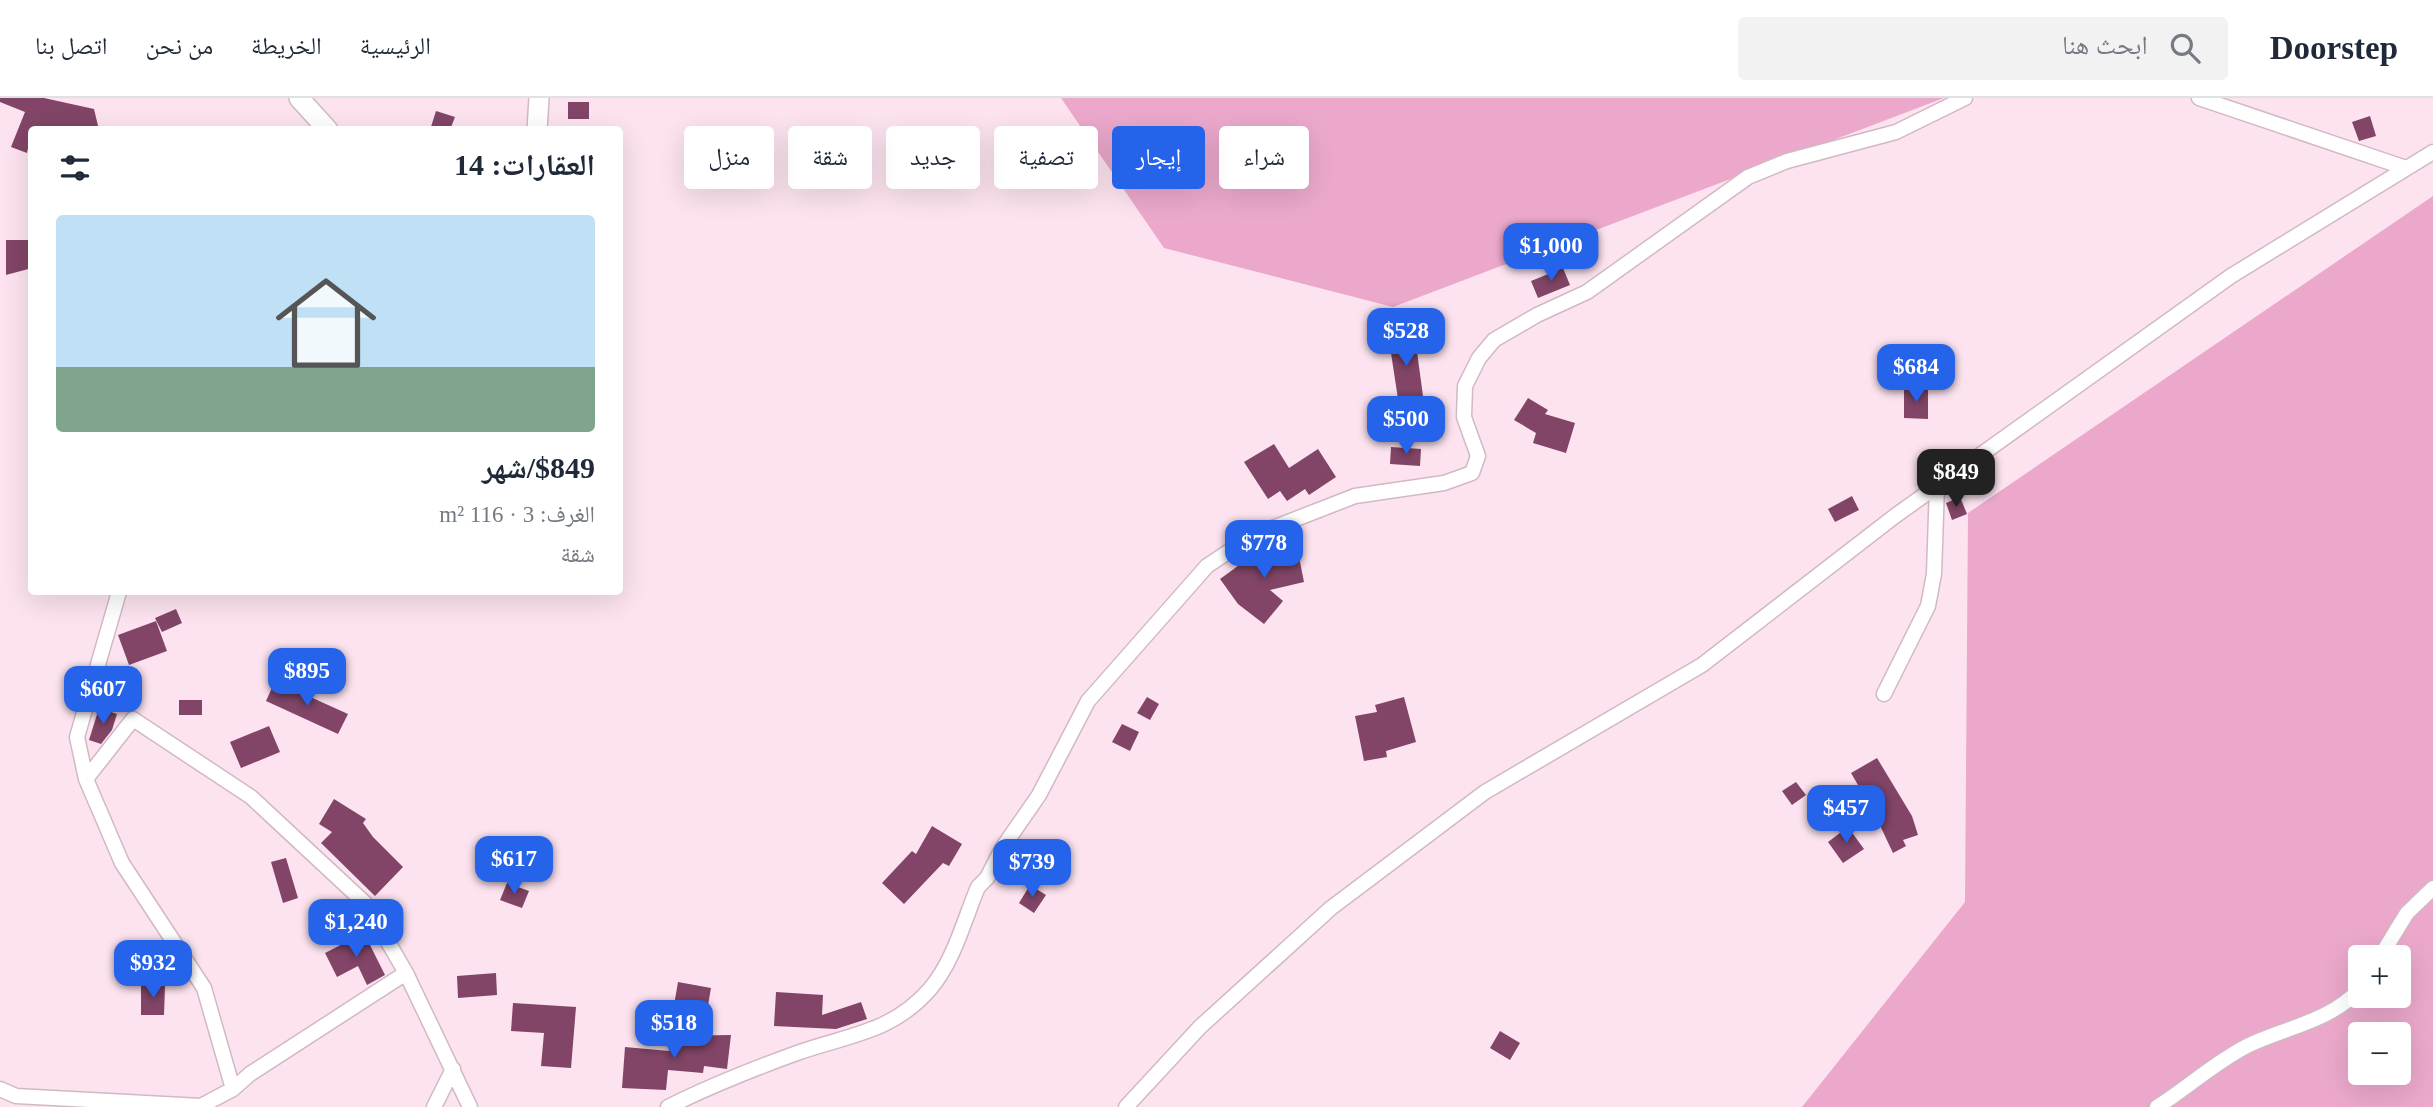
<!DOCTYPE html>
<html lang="ar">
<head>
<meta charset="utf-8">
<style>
	:root { --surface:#fff; --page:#f2f2f3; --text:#1f2937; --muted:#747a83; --line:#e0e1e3; --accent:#2563eb }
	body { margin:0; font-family:"Times New Roman","Noto Naskh Arabic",serif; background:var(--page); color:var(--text); direction:rtl; height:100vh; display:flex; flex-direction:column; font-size:26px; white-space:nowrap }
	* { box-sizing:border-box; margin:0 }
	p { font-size:23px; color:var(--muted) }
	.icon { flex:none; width:38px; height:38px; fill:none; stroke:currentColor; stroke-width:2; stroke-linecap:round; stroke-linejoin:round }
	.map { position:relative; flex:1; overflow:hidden; direction:ltr }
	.panel { position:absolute; left:28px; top:28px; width:595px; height:469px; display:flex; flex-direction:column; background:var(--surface); border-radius:7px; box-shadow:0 7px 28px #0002; direction:rtl }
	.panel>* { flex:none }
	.hud { position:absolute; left:644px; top:28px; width:665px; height:63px; direction:rtl; display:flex; gap:14px }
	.fabs { position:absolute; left:2348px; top:847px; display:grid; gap:14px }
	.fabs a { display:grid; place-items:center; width:63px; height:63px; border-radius:7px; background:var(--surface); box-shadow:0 7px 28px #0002; font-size:35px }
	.price { position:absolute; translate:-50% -60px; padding:0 16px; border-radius:14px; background:var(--accent); color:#fff; font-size:23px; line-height:46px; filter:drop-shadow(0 2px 4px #0008) }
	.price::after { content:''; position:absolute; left:50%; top:42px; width:21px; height:16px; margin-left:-10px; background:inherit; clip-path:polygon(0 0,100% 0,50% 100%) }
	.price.active { background:#222; color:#fff }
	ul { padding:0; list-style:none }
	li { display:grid; align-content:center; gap:14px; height:371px; padding:0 28px }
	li+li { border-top:2px solid var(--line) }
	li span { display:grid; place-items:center; height:217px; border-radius:7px; color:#555 }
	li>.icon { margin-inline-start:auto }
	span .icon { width:126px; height:126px; fill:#fffc; stroke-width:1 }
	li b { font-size:30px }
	h2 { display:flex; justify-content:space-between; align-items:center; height:84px; padding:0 28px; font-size:30px }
	.chip { padding:0 24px; border-radius:7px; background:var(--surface); box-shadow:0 7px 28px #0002; font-size:24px; line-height:63px }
	.chip.active { background:var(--accent); color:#fff }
	header { display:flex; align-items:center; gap:42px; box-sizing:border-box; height:98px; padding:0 35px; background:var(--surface); border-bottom:2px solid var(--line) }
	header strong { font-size:33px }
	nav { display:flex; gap:38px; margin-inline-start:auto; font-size:24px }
	.search { width:490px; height:63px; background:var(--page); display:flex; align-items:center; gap:18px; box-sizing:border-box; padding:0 24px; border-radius:7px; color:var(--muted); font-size:26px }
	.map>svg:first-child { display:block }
	.green { fill:#eba8cb; fill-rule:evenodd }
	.building { fill:#824567 }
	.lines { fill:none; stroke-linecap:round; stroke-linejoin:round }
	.street-casing { stroke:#d1b9c4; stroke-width:17 }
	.secondary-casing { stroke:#d1b9c4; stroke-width:22 }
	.street { stroke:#fff; stroke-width:14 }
	.secondary { stroke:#fff; stroke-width:19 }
</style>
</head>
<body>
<header>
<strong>Doorstep</strong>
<div class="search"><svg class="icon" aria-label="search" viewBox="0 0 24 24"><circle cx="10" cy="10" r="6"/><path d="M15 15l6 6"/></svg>ابحث هنا</div>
<nav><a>الرئيسية</a><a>الخريطة</a><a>من نحن</a><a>اتصل بنا</a></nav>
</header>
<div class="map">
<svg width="2433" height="1009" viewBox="0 0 2433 1009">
	<rect width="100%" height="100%" fill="#fce3ef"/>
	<path class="green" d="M1061 0H1944L1393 209 1164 150Z
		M2433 98V1009H1802L1965 804 1968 415ZM2361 859H2399V898H2361ZM2361 936H2399V975H2361Z"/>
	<path class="building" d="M0 0H44L94 11 99 32H32L27 55 11 49 25 14 0 4Z
		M568 4H589V21H568Z
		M436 13 455 19 450 32H430Z
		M2370 18 2376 38 2359 43 2352 24Z
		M6 142H32V170L6 177Z
		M1563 170 1570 187 1538 200 1531 183Z
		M1415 239 1423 298 1398 301 1389 242Z
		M1904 291H1928V321L1904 320Z
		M1528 300 1548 312 1545 316 1575 325 1566 355 1533 345 1536 335 1514 322Z
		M1274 346 1289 370 1318 351 1336 379 1309 397 1305 391 1287 403 1280 393 1268 401 1244 364Z
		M1391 349 1421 351 1420 368 1390 366Z
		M1852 398 1859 412 1835 424 1828 411Z
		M1960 399 1967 416 1952 422 1946 405Z
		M1292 445 1298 454 1304 484 1270 492 1283 503 1264 526 1238 506 1220 481 1253 457 1252 454Z
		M176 511 182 525 162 534 155 520Z
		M156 523 167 553 129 567 118 537Z
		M275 583 348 616 338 636 266 603Z
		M1147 599 1159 606 1150 622 1137 615Z
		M1404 599 1416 644 1386 653 1387 659 1364 663 1355 618 1377 614 1375 607Z
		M179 602H202V617H179Z
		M99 610 117 616 112 632 101 646 89 642Z
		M1122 626 1139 634 1130 653 1112 644Z
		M269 628 280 654 241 670 230 644Z
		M1877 660 1912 718 1918 737 1903 742 1906 748 1893 755 1875 717 1851 725 1845 705 1865 699 1851 675Z
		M1796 684 1806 697 1792 707 1782 693Z
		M334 701 366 721 363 725 373 739 403 769 375 798 321 745 332 734 319 726Z
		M932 728 962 746 949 768 943 765 904 806 882 785 912 753 916 756Z
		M1848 729 1864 751 1843 765 1828 744Z
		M286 760 298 800 283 805 271 764Z
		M507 785 529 793 522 810 500 802Z
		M1030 787 1046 797 1034 815 1019 805Z
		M364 835 385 877 367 887 358 868 337 879 325 855Z
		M496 875 497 897 458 900 457 878Z
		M678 884 711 890 706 919 673 913Z
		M141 887 165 888 164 917H141Z
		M776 894 823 897 822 917 861 904 867 921 836 931 774 928Z
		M513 905 576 909 571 970 541 968 544 935 511 933Z
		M1500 933 1520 945 1510 962 1490 950Z
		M731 937 727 971 704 968 703 975 668 972 666 992 622 990 625 949 669 953 668 938Z"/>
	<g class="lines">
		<defs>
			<path id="street" d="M2199 0 2406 70
				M119 494 77 639 86 681 122 765 204 890 233 991
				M1884 596 1928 508 1934 476 1937 387
				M86 681 133 621 251 699 366 806 406 875 470 1009
				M2380 859 2407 815 2433 790
				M0 991 16 998 201 1008 233 991 250 976 406 875
				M434 1009 453 971
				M668 1009C710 988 753 971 797 955 847 937 892 935 930 891 954 863 964 822 978 789L987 780 1003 749 1039 697 1088 603 1207 468 1252 438 1355 398 1444 385 1472 375 1478 358 1464 319 1465 288 1479 260 1494 242 1537 217 1587 194 1748 79 1787 63 1896 34 1965 0
				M1126 1009 1200 929 1331 810 1485 694 1702 567 1895 418 2231 178 2433 54
				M2157 1009C2187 990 2214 965 2247 948 2286 929 2330 924 2361 890"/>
			<path id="secondary" d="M299 0 328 32
				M537 32 539 0"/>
		</defs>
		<use href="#street" class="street-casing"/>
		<use href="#secondary" class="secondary-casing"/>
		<use href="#street" class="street"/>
		<use href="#secondary" class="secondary"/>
	</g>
</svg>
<div class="fabs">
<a>+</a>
<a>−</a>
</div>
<b class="price" style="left:1551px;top:185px">$1,000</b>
<b class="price" style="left:1406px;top:270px">$528</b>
<b class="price" style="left:1916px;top:306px">$684</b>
<b class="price" style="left:1406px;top:358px">$500</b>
<b class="price active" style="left:1956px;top:411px">$849</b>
<b class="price" style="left:1264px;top:482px">$778</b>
<b class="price" style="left:307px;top:610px">$895</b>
<b class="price" style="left:103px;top:628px">$607</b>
<b class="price" style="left:1846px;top:747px">$457</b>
<b class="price" style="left:514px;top:798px">$617</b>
<b class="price" style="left:1032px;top:801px">$739</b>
<b class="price" style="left:356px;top:861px">$1,240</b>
<b class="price" style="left:153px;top:902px">$932</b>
<b class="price" style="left:674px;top:962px">$518</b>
<div class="hud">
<a class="chip">شراء</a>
<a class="chip active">إيجار</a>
<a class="chip">تصفية</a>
<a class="chip">جديد</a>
<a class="chip">شقة</a>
<a class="chip">منزل</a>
</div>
<section class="panel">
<h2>العقارات: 14<svg class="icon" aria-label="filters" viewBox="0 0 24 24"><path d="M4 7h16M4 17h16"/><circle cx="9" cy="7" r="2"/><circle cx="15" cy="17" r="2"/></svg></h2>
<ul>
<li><span style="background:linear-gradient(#bfe0f5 70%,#7fa58c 0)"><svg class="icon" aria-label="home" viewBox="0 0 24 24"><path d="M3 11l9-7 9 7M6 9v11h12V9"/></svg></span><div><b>$849/شهر</b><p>الغرف: 3 · 116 m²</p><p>شقة</p></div></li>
</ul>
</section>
</div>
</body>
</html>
